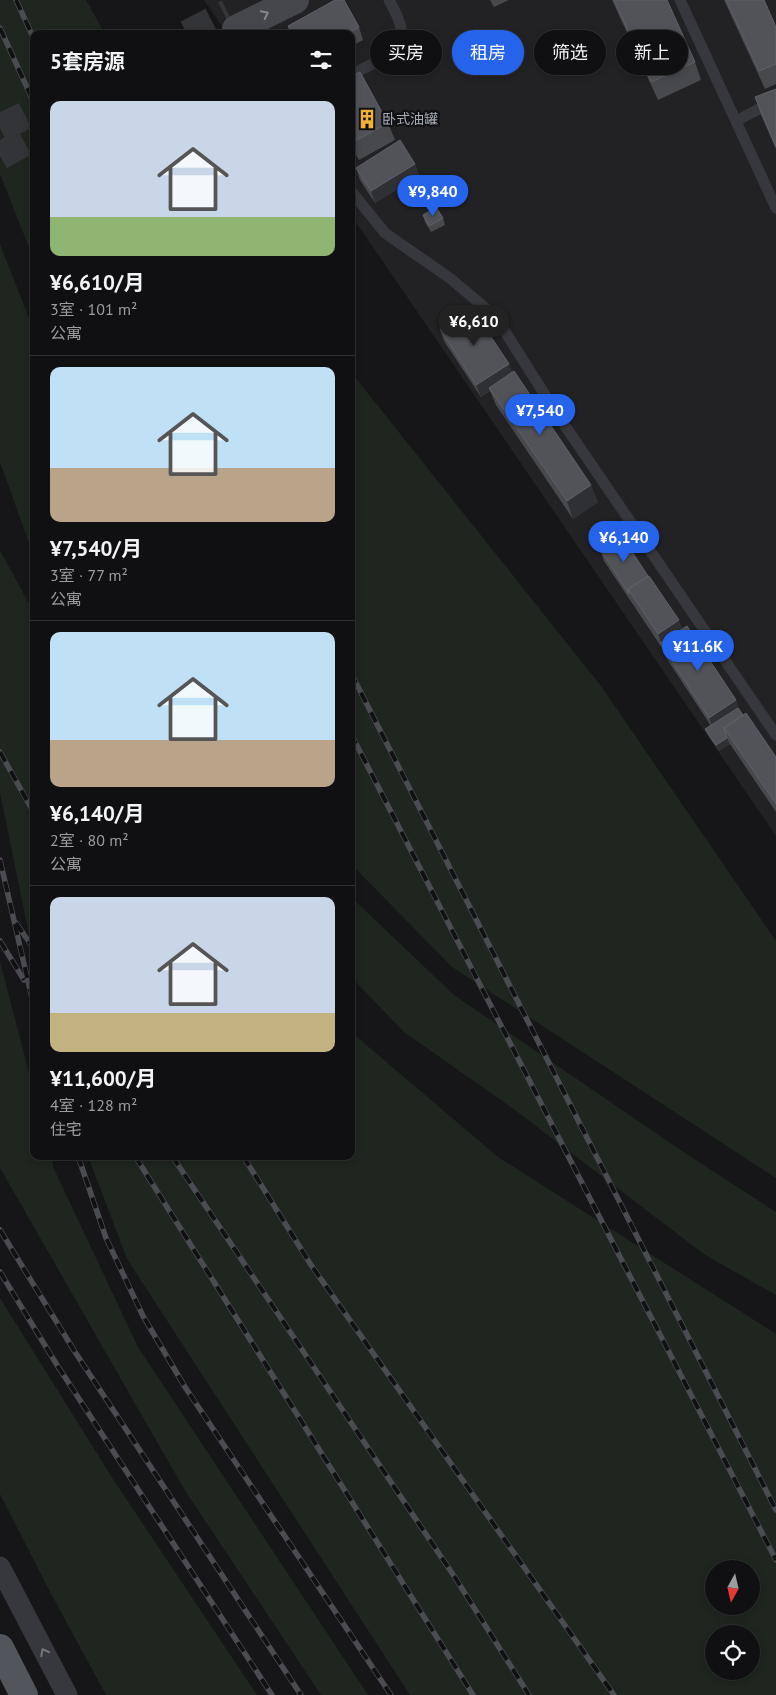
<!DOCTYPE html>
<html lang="zh">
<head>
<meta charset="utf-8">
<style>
	:root { --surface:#101012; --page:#1e1e20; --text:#f1f3f6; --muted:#9c9d9f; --line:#303032; --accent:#2563eb }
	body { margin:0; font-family:"PT Sans","Noto Sans SC",sans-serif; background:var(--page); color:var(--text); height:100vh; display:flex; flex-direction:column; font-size:19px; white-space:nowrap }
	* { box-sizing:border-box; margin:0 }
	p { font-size:16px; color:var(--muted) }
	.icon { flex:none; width:28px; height:28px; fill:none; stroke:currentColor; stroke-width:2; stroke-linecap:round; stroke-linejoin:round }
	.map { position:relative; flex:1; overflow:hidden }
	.sheet { position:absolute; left:30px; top:30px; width:325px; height:1130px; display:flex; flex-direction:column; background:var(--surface); border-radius:10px; box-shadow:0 2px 8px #0003,0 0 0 1px var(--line) }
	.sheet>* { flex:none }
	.hud { position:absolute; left:370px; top:30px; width:330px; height:45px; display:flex; gap:10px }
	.needle { width:32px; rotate:188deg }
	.controls { position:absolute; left:705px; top:1560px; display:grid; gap:10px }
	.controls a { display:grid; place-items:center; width:55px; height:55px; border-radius:50%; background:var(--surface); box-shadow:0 2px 8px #0003,0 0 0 1px var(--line); font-size:25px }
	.price { position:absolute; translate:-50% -42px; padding:0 11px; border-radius:18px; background:var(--accent); color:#fff; font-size:16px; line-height:32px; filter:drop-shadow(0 1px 2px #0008) }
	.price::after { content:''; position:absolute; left:50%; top:30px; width:15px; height:11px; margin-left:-8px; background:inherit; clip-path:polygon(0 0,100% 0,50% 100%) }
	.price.on { background:#222; color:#fff }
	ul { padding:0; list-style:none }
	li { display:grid; align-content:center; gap:10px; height:265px; padding:0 20px }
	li+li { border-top:1px solid var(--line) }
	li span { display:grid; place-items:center; height:155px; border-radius:10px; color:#555 }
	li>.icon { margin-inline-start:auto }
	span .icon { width:90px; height:90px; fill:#fffc; stroke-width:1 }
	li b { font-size:21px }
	h2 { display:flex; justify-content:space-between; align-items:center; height:60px; padding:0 20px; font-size:21px }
	.chip { padding:0 18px; border-radius:22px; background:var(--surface); box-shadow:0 2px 8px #0003,0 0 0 1px var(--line); font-size:18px; line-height:45px }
	.chip.on { background:var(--accent); color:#fff }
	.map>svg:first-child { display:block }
	.built { fill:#222225 }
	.green { fill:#1e261f; fill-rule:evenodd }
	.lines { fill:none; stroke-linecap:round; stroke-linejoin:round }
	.secondary-tunnel { stroke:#333438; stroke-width:28; stroke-dasharray:28 14; stroke-linecap:butt }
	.lane { stroke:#37383d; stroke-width:11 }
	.street { stroke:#37383d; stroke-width:21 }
	.secondary { stroke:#45474d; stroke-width:28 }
	.primary { stroke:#53555c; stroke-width:28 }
	.rail-casing { stroke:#4a4c52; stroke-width:5.5 }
	.rail { stroke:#111113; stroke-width:4; stroke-dasharray:11; stroke-linecap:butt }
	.wall { fill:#47494d }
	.shaded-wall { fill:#2f3033 }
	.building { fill:#525359; stroke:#5f6168 }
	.oneway { stroke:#858993 }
	.oneway2 { stroke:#757881 }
	.labels { text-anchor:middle; stroke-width:4.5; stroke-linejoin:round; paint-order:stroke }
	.poi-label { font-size:14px; fill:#a8adb8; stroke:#111113; text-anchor:start }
</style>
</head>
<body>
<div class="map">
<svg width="776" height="1695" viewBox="0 0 776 1695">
	<rect width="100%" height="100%" fill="#161618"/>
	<path class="built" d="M204 0H776V836L351 215V34H227Z"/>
	<path class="green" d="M0 0H86L105 34H34V260L0 174Z
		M0 244 34 331V557L0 462Z
		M351 372 601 686 776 941V1178L452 967 351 864Z
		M0 550 34 613V959L0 793Z
		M351 897 454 995 682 1151 776 1212V1295L705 1255 515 1110 404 1032 351 977Z
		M0 962 34 1091V1156H51L54 1169 138 1347 368 1695H321L184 1489 0 1168Z
		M351 1032 498 1157 776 1334V1695H410L127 1259 88 1156H351ZM714 1569H751V1606H714ZM714 1634H751V1671H714Z
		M0 1298 113 1479 257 1695H106L49 1590 0 1494Z"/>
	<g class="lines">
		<path class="secondary-tunnel" d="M187 34 228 13
			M0 128 34 111
			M0 156 34 137"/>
		<path class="lane" d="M680 0 776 208
			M351 75 401 49C404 28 399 18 389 0
			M736 121 776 100
			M351 191 385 233 451 279 495 316 559 417 776 735"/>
		<path class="street" d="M0 1567 67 1695"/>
		<path class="secondary" d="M236 29 295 0"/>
		<path class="primary" d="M0 1648 24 1695"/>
		<defs>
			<path id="rail" d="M16 0 34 39
				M0 28 34 103
				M351 673 776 1510
				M351 734 776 1560
				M0 752 34 813
				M0 860 34 1007
				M16 923 34 949
				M0 941 24 980
				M78 1156 106 1238 143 1316 185 1387 391 1695
				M135 1156 473 1695
				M172 1156 456 1579 529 1695
				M243 1156 311 1265 614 1695
				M0 1230 75 1352 301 1695
				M0 1272 57 1365 272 1695"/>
		</defs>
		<use href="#rail" class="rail-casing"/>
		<use href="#rail" class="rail"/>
	</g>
	<path class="wall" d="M490 0H509L494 7Z
		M612 0H667L695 62 701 80 658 100Z
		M724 0H764L776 27V84L765 89Z
		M288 26 359 27 363 40 351 46V34H291Z
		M351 76 388 123 395 140 359 160 351 146Z
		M776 89V149L761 115 755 97Z
		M415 164 419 176 375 203 360 180 356 168Z
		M423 215 443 218 445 225 431 232 425 222Z
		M440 329 509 364 512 373 598 502 573 519 496 405 490 391 481 397 444 341Z
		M600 549 682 629 736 700 740 712 776 757V812L730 744 719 751 708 735 705 729 711 726 665 656 662 648 604 561Z"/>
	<path class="shaded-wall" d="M415 164 419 176 375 203 371 191Z
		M509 364 513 376 489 388 490 391 481 397 476 385Z
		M591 485 598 502 573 519 567 501Z
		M679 620 685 638 663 648 658 634Z
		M736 700 741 713 714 730 709 718Z
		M727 738 730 744 719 751 716 745Z"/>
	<path class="building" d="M335 0H344L359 27 347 34H292L288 26Z
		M614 0H667L695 62 651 82Z
		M726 0H764L776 27V64L759 71Z
		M360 72 388 123 353 142 351 140V76Z
		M776 89V147L755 97Z
		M400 140 415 164 371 191 356 168Z
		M436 207 443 218 429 226 423 215Z
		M472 308 509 364 476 385 440 329Z
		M514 371 591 485 567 501 489 388Z
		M621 535 648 576 628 589 629 594 600 549Z
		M649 576 679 620 658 634 628 589Z
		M687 626 736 700 709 718 660 643Z
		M738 708 743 715 724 728 727 738 716 745 705 729Z
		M746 713 776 757V804L724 728Z"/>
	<defs><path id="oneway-chevron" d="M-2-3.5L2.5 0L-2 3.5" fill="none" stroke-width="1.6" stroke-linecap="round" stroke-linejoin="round" transform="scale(1.25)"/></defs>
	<use class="oneway" href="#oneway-chevron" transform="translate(265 14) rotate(-26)"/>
	<use class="oneway2" href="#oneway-chevron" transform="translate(44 1652) rotate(-118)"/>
	<defs>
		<symbol id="building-bare" viewBox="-9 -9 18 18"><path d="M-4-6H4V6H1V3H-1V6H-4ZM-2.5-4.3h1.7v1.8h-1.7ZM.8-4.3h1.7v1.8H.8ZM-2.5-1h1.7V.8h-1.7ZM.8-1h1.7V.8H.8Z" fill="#f2b134" stroke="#111113" stroke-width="2.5" paint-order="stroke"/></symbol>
	</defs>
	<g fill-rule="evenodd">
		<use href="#building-bare" x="353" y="105" width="28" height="28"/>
	</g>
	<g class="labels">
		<g class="poi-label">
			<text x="382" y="124">卧式油罐</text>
		</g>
	</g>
</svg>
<div class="controls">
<a><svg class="needle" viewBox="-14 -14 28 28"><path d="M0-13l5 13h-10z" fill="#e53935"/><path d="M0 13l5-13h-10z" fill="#9c9d9f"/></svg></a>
<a><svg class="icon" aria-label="locate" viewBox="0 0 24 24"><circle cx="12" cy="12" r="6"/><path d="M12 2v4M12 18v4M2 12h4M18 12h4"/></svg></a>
</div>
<b class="price" style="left:433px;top:217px">¥9,840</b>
<b class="price on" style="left:474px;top:347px">¥6,610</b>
<b class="price" style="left:540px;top:436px">¥7,540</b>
<b class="price" style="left:624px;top:563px">¥6,140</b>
<b class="price" style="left:698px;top:672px">¥11.6K</b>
<div class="hud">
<a class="chip">买房</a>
<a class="chip on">租房</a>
<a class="chip">筛选</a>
<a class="chip">新上</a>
</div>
<section class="sheet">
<h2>5套房源<svg class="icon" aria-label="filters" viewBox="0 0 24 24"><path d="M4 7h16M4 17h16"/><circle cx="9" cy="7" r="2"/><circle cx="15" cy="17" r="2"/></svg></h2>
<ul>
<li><span style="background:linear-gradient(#c9d6e8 75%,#8fb573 0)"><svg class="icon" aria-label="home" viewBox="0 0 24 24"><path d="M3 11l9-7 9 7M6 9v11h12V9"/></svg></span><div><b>¥6,610/月</b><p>3室 · 101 m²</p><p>公寓</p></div></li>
<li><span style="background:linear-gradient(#bfe0f5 65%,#b9a48a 0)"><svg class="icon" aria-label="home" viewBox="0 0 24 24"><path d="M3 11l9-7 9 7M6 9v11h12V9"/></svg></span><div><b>¥7,540/月</b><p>3室 · 77 m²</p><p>公寓</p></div></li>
<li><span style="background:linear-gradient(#bfe0f5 70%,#b9a48a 0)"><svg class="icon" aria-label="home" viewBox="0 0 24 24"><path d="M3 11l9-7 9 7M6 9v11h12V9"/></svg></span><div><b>¥6,140/月</b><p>2室 · 80 m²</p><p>公寓</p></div></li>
<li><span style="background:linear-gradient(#c9d6e8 75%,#c2b280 0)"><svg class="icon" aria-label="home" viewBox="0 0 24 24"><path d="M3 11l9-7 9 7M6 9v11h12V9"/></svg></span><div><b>¥11,600/月</b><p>4室 · 128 m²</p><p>住宅</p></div></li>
</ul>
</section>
</div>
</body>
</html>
